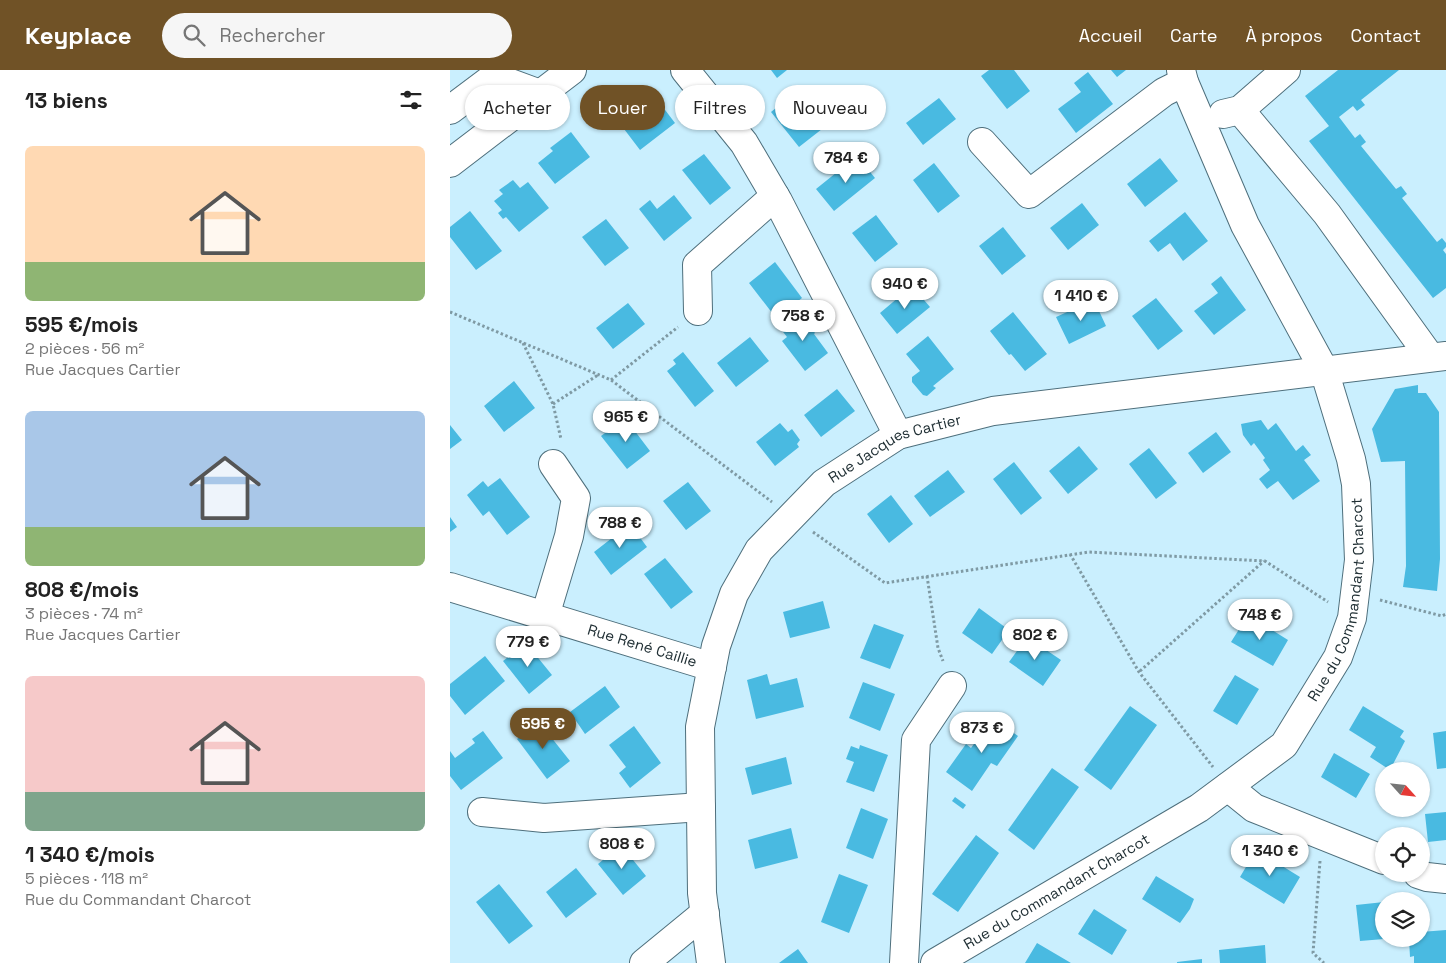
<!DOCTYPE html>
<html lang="fr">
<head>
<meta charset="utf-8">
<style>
	:root { --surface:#fff; --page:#f6f6f6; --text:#222; --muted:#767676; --accent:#705226 }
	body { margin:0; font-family:"Space Grotesk",sans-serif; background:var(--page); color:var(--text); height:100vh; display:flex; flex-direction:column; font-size:19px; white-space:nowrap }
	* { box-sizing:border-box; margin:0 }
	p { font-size:16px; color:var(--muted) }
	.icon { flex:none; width:28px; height:28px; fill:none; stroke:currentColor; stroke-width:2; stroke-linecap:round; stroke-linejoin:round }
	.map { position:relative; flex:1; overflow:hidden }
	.sheet { display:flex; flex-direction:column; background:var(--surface); width:450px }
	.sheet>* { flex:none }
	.guide { position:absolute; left:15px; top:15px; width:475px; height:45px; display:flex; gap:10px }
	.needle { width:32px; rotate:117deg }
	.tools { position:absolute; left:925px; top:692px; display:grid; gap:10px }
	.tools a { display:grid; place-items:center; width:55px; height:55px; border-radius:50%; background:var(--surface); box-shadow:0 1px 4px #0004; font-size:25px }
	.price { position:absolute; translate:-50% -42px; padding:0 11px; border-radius:18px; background:#fff; color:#222; font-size:16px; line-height:32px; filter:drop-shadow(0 1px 2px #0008) }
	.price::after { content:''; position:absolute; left:50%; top:30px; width:15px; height:11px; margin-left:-8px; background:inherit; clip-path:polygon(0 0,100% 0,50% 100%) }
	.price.selected { background:var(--accent); color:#fff }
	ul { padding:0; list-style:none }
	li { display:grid; align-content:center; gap:10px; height:265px; padding:0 25px }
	li span { display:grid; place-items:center; height:155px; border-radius:8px; color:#555 }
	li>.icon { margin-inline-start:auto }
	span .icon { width:90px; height:90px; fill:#fffc; stroke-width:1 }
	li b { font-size:21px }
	h2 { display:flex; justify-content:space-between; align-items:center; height:60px; padding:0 25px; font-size:21px }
	.chip { padding:0 18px; border-radius:22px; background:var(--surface); box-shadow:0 1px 4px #0004; font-size:18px; line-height:45px }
	.chip.selected { background:var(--accent); color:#fff }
	header { display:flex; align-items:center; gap:30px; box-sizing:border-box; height:70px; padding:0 25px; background:var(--accent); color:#fff }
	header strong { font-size:24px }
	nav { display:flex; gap:28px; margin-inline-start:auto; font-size:18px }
	.search { width:350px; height:45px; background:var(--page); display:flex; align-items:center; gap:12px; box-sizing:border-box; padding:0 18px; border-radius:28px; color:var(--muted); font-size:19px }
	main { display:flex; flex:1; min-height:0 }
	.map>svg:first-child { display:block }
	.building { fill:#49bae1 }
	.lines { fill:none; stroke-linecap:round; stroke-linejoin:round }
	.minor-casing { stroke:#4e6f7c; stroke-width:30 }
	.path { stroke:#7f9aa4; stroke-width:3; stroke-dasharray:2.5 2.5; stroke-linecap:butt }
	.minor { stroke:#fff; stroke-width:28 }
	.labels { text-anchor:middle; stroke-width:5; stroke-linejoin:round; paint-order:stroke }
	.street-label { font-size:15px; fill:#213035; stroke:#eaf8fe }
</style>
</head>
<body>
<header>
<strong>Keyplace</strong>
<div class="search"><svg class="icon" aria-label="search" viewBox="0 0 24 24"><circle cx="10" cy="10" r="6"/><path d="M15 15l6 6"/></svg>Rechercher</div>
<nav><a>Accueil</a><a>Carte</a><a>À propos</a><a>Contact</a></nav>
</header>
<main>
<section class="sheet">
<h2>13 biens<svg class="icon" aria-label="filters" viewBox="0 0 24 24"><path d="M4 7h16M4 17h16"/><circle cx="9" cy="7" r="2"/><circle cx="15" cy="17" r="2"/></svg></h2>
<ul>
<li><span style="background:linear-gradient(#ffd9b3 75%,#8fb573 0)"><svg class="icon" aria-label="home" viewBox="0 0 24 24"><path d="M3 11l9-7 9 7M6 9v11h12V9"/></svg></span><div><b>595 €/mois</b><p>2 pièces · 56 m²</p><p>Rue Jacques Cartier</p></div></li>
<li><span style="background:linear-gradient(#a9c7e8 75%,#8fb573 0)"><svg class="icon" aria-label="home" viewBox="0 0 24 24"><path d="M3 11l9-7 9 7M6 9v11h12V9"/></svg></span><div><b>808 €/mois</b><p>3 pièces · 74 m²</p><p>Rue Jacques Cartier</p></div></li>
<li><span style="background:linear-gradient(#f6c9c9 75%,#7fa58c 0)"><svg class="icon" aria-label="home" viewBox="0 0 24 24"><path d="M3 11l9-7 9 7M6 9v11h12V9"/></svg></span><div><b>1 340 €/mois</b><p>5 pièces · 118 m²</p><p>Rue du Commandant Charcot</p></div></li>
</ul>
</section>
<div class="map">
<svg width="996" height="893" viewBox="0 0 996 893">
	<rect width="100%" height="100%" fill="#caeffe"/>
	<path class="building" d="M321 0H337L327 8Z
		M539 0H564L580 21 557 39 531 6Z
		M661 0H676L667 7Z
		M888 0H949L911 30 915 35 907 41 903 36 889 47 905 68 910 64 916 72 911 76 946 119 951 116 957 124 952 128 987 172 992 168 996 173V177L993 180 996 184V218L983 228 859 71 879 56 855 26Z
		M638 2 663 34 626 63 608 39 631 22 624 13Z
		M344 23 372 59 349 77 321 42Z
		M206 28 225 53 190 80 171 55Z
		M489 28 506 49 473 75 456 53Z
		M121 62 140 87 105 114 88 93 103 81 100 78Z
		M254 84 281 118 260 135 232 100Z
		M407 86 425 108 384 141 366 119Z
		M710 88 728 111 695 137 677 114Z
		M484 93 510 126 488 143 463 110Z
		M63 110 70 118 78 112 99 138 69 162 56 147 53 149 48 143 52 140 44 131 53 124 49 120Z
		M224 125 242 148 214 171 189 139 200 130 207 139Z
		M632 133 649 155 618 180 600 158Z
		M20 141 52 181 26 200 0 167V157Z
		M735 142 758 171 733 191 720 173 708 182 699 171Z
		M426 145 448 174 425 192 402 163Z
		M156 149 179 178 155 196 132 167Z
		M553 157 576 186 552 205 529 176Z
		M325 192 352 228 326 248 299 213Z
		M771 206 796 240 764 265 744 241 768 223 761 214Z
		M462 216 480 237 447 264 430 243Z
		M706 228 733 261 708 280 682 246Z
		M644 230 656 256 619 274 606 247Z
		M178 233 195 254 163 279 146 258Z
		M563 242 597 284 575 301 561 284 559 285 540 261Z
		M349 243 365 263 364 264 378 283 355 301 332 271 337 267 330 258Z
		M478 266 504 299 483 316 486 318 477 326 473 325 462 312V307L470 301 456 284Z
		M300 267 319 291 286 317 267 293Z
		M233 282 264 321 245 337 217 301 226 294 223 290Z
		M64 311 85 338 54 362 34 336Z
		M968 315V323H976L989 342 990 489 987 521 953 517 956 496 955 391 931 392 922 359 945 319Z
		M387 319 405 341 371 367 354 345Z
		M175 348 200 381 177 399 151 366Z
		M811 350 818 360 826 353 846 381 853 375 861 385 854 390 870 411 843 430 828 411 817 419 809 409 820 400 813 390 815 388 804 373 801 376 793 365 791 354Z
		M330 353 338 362 342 359 350 370 347 374 349 377 325 396 306 372Z
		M0 355 12 370 0 379Z
		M766 362 781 382 753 403 738 383Z
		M629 376 648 399 618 424 599 401Z
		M699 378 727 413 706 429 679 394Z
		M564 392 592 428 571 445 543 409Z
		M498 400 515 422 480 447 464 426Z
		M50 408 80 447 57 465 39 441 33 446 17 425 33 411 38 417Z
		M238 412 261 441 236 460 213 431Z
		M441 425 463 454 439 473 417 444Z
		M0 447 7 457 0 462Z
		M180 454 197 477 161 505 144 482Z
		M215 488 243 522 221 539 194 504Z
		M373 531 380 558 340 568 333 542Z
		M529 538 559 560 542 584 512 563Z
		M798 545 838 570 823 596 781 572Z
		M424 554 454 565 440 599 410 588Z
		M577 567 611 590 593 616 559 592Z
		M76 573 102 605 79 624 53 591Z
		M35 586 55 611 15 645 0 626V614Z
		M317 604 320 615 347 608 354 637 306 649 297 610Z
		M785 605 809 619 787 655 763 641Z
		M413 612 445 624 430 661 399 648Z
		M155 616 170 637 135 664 120 642Z
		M680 636 707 655 661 720 634 700Z
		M913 636 954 661 950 667 955 671 940 700 920 687 926 677 899 660Z
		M543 648 568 666 547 696 541 693 522 721 496 702 516 674 521 678Z
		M89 652 120 691 97 709 67 669Z
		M184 656 211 693 180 718 169 703 176 697 159 675Z
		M33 661 53 688 11 720 0 706V681L5 688 25 673 22 669Z
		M996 661V698L987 699 983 663Z
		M410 675 438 685 424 722 396 712 404 692 396 689 401 676 409 679Z
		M884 683 920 704 906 728 871 707Z
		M336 687 342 714 302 725 295 698Z
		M602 698 629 717 584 780 558 760Z
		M505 727 516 735 513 739 502 731Z
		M411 738 438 749 423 789 396 778Z
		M996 742V770L978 772 975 744Z
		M341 758 348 788 305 799 298 770Z
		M526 765 549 783 508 842 482 824Z
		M171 775 196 806 173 825 148 794Z
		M806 780 850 807 834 834 790 807Z
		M126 798 147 824 116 848 96 822Z
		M389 804 418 815 399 863 371 852Z
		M706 806 744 829 740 839 730 853 692 829Z
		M49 814 83 856 59 874 26 832Z
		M934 832V869L910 871 906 835Z
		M644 839 677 860 662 885 628 864Z
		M996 860V893H964V886L960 887 959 869H971V862Z
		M587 873 621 893H575Z
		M815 875 816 893H770L769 880Z
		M348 879 358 893H329Z
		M752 889V893H727V892Z"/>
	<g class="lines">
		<defs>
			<g id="minor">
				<path d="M235 0 294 73 328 131 448 365"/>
				<path d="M0 40 44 7 90 24"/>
				<path d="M790 40 877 144 980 287"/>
				<path d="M773 44 790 40 836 0"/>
				<path d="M532 72 579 124 714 22 734 12"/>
				<path d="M0 93 122 0"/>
				<path d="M248 241 247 195 325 126"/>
				<path id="s1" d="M0 517 262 597"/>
				<path d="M95 546 119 466 126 428 103 394"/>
				<path d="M778 717 804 738 934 790"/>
				<path d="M32 742 94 748 251 737"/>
				<path d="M968 804 977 807 996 809"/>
				<path d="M194 893 255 843"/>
				<path id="s2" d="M261 893 252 823 250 657 266 576 284 524 309 480 374 413 448 365 543 341 996 286"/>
				<path d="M454 893 466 670 502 616"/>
				<path id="s3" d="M485 893 749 738 834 675 888 587 902 548 909 490 906 414 901 389 874 300 795 155 734 12 731 0"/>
			</g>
		</defs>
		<use href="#minor" class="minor-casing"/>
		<path class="path" d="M0 242 161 310 322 432
			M73 273 103 334 111 369
			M161 310 228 257
			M103 334 148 305
			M363 462 435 513 639 482 815 491 878 532
			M620 484 689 602 763 697
			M477 506 488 578 493 591
			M930 530 992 546 996 544
			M690 601 814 491
			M870 791 863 883 874 893"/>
		<use href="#minor" class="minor"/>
	</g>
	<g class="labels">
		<g class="street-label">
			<text dy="5" stroke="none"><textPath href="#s2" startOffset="598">Rue Jacques Cartier</textPath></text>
			<text dy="5" stroke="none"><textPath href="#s3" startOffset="571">Rue du Commandant Charcot</textPath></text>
			<text dy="5" stroke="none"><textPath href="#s1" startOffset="201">Rue René Caillie</textPath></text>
			<text dy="5" stroke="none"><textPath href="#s3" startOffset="141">Rue du Commandant Charcot</textPath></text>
		</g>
	</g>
</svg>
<div class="tools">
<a><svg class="needle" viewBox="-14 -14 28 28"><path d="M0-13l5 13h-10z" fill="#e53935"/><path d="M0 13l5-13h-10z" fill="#767676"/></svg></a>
<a><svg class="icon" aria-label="locate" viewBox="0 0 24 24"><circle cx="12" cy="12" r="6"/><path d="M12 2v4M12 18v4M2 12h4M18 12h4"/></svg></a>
<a><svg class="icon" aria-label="layers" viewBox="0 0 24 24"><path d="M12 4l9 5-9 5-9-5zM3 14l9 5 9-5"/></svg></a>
</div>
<b class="price" style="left:396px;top:114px">784 €</b>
<b class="price" style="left:455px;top:240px">940 €</b>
<b class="price" style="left:631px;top:252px">1 410 €</b>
<b class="price" style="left:353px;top:272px">758 €</b>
<b class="price" style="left:176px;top:373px">965 €</b>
<b class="price" style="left:170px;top:479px">788 €</b>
<b class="price" style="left:810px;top:571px">748 €</b>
<b class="price" style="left:585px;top:591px">802 €</b>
<b class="price" style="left:78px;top:598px">779 €</b>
<b class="price selected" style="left:93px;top:680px">595 €</b>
<b class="price" style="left:532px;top:684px">873 €</b>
<b class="price" style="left:172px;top:800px">808 €</b>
<b class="price" style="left:820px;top:807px">1 340 €</b>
<div class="guide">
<a class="chip">Acheter</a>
<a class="chip selected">Louer</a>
<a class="chip">Filtres</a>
<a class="chip">Nouveau</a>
</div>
</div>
</main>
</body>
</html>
